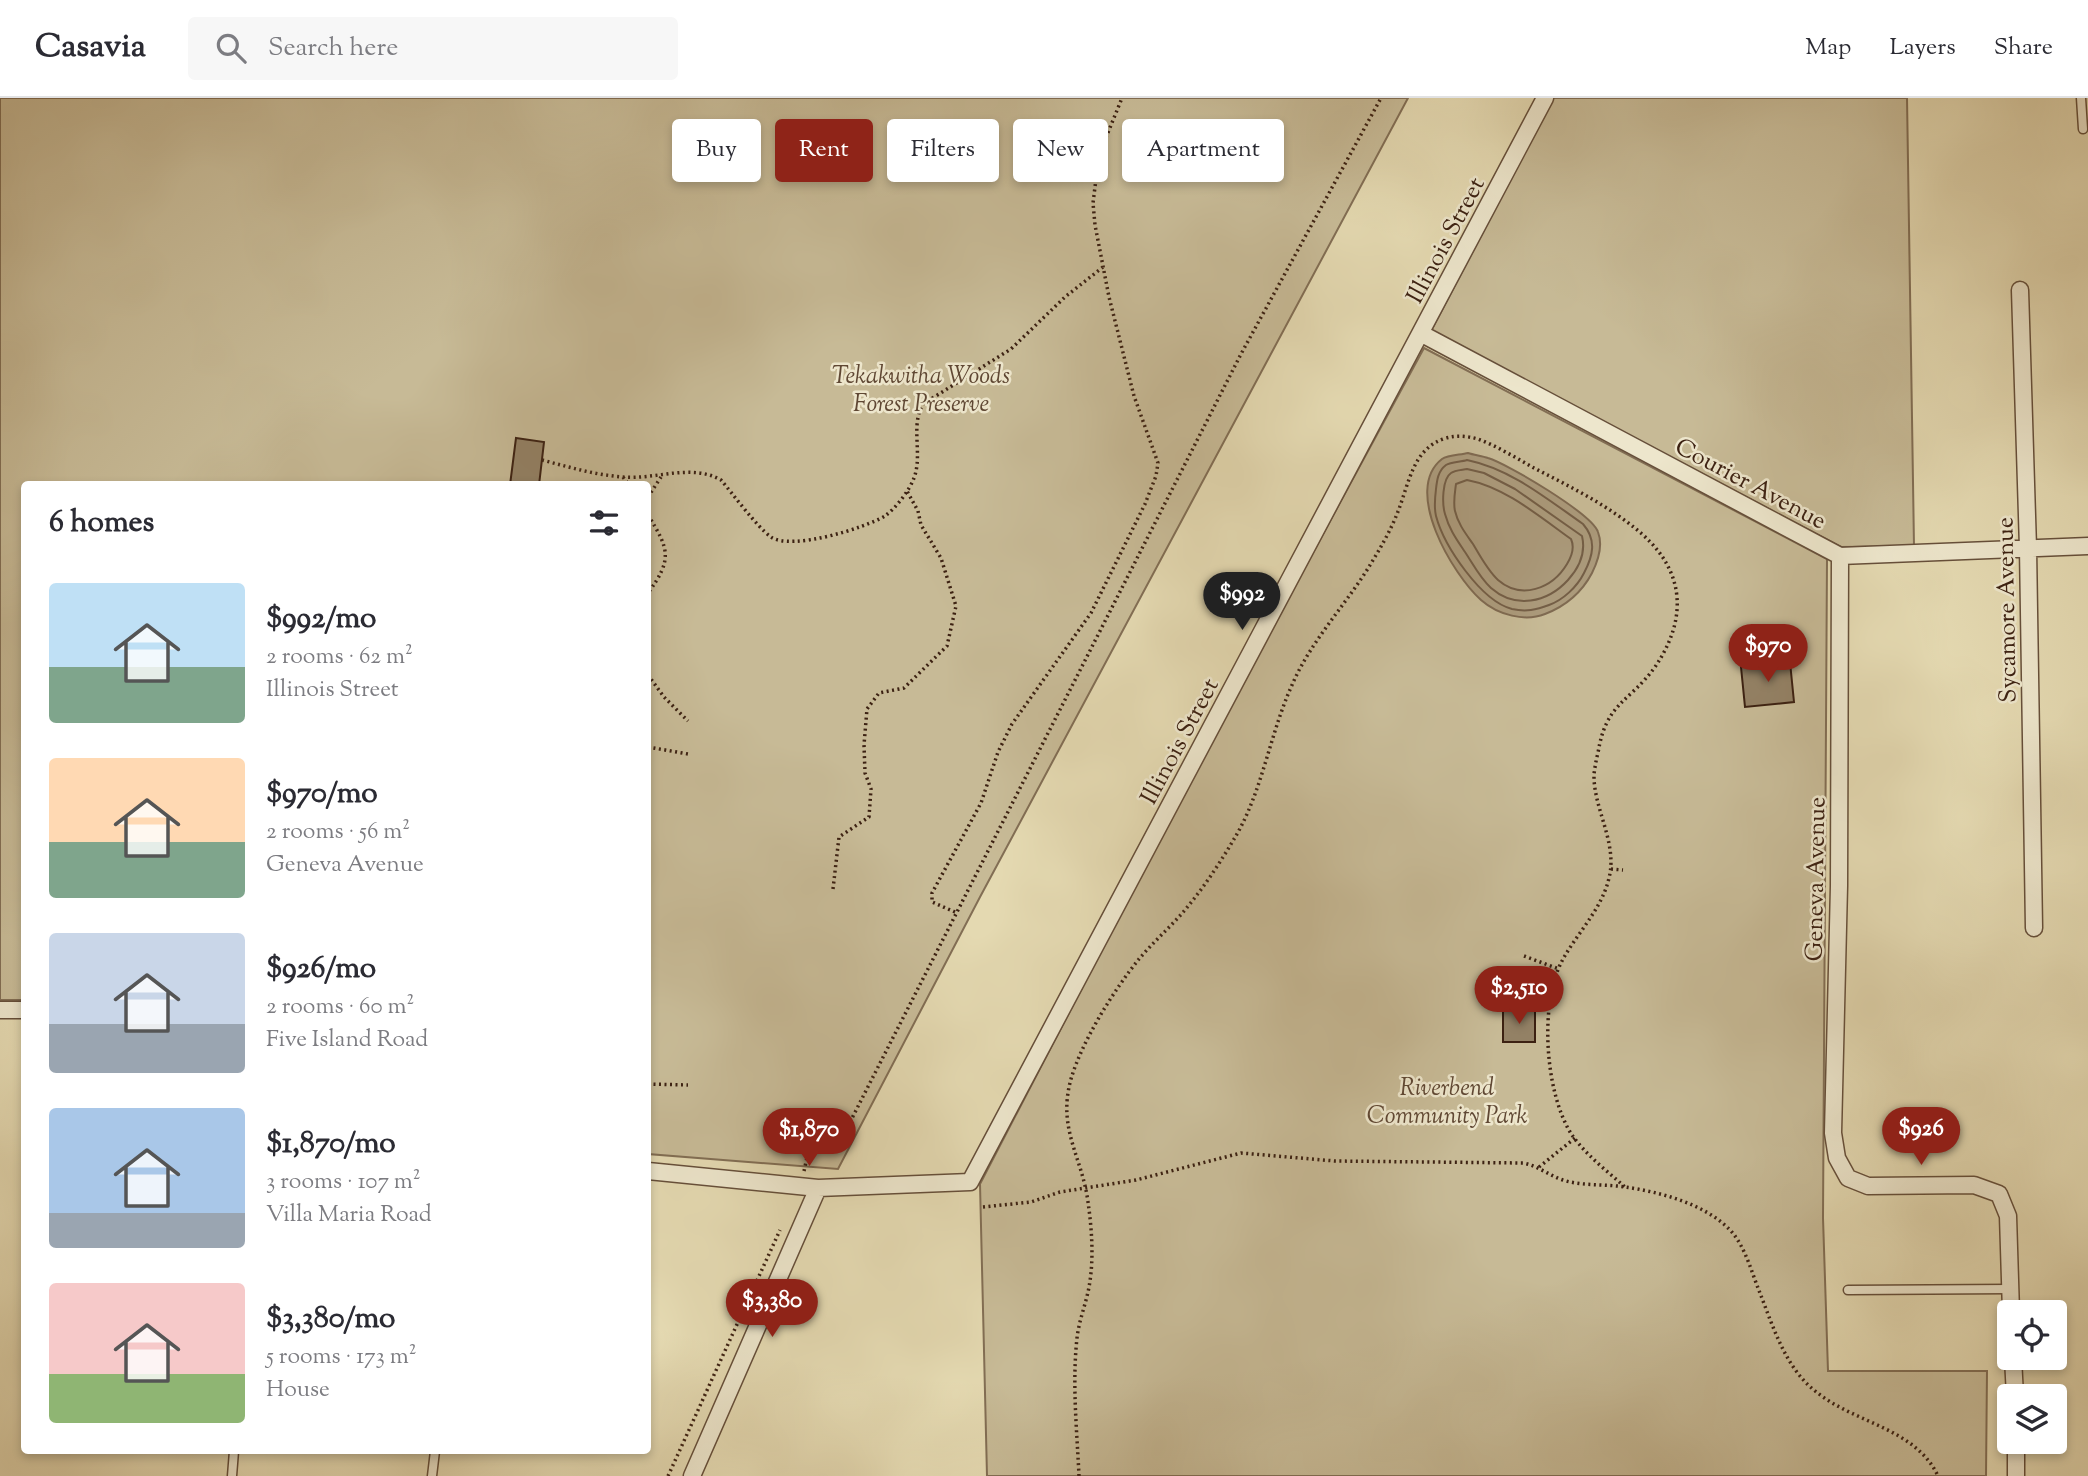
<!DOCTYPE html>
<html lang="en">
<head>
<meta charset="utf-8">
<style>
	:root { --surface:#fff; --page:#f7f7f7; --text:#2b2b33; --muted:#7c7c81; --line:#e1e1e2; --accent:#8f2418 }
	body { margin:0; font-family:"Sorts Mill Goudy",serif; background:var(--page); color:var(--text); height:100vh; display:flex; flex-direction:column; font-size:26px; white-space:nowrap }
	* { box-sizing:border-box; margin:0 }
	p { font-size:23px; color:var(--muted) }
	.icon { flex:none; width:38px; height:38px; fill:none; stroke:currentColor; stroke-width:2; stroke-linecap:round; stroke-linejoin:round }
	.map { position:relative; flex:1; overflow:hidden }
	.sheet { position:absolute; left:21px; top:383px; width:630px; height:973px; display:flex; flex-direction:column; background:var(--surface); border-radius:7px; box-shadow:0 4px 10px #0003 }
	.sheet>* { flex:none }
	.hud { position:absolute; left:672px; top:21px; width:665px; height:63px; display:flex; gap:14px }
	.fabs { position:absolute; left:1997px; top:1202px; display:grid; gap:14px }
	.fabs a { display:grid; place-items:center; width:70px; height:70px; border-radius:7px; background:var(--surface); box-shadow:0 4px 10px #0003; font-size:35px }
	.price { position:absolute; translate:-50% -60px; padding:0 16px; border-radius:24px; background:var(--accent); color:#fff; font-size:23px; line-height:46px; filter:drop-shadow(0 2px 4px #0008) }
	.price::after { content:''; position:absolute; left:50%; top:42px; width:21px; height:16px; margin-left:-10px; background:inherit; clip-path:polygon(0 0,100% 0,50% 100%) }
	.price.on { background:#222; color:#fff }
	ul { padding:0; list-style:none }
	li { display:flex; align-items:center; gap:21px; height:175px; padding:0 28px }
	li span { display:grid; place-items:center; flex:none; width:196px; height:140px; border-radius:7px; color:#555 }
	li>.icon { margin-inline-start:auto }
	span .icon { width:84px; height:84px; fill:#fffc; stroke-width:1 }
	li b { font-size:30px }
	h2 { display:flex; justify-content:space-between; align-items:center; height:84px; padding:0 28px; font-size:30px }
	.chip { padding:0 24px; border-radius:7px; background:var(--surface); box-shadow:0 4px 10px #0003; font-size:24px; line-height:63px }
	.chip.on { background:var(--accent); color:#fff }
	header { display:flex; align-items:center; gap:42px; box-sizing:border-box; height:98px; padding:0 35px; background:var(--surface); border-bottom:2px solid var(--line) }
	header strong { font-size:33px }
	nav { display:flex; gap:38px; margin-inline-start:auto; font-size:24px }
	.search { width:490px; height:63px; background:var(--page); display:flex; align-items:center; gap:18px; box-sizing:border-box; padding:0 24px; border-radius:7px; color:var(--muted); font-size:26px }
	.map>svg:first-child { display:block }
	.green { fill:#c7ba96; stroke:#826e54; stroke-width:2 }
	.water { fill:#ab9a7b; stroke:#7f6a51; stroke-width:2 }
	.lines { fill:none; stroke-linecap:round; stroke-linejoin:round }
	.shore { stroke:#745e46; stroke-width:2 }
	.building { fill:#938165; stroke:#3c2112; stroke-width:2 }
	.lane-casing { stroke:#664f3a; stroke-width:11 }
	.street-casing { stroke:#664f3a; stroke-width:19 }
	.path { stroke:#3c2112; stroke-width:3.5; stroke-dasharray:2 3.5; stroke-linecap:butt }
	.lane { stroke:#ede6cc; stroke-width:8 }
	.street { stroke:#ede6cc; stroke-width:16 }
	.labels { text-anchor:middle; stroke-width:5; stroke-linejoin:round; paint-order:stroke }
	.street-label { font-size:24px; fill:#3c2112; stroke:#ede6cc }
	.park-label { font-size:24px; font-style:italic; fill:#5f4733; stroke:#ede6cc }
</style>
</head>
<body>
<header>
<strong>Casavia</strong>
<div class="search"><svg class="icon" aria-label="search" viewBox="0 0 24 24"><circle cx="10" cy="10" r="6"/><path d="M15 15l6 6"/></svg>Search here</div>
<nav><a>Map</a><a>Layers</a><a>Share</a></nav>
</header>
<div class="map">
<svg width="2088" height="1378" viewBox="0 0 2088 1378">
	<rect width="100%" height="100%" fill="#e4d9b1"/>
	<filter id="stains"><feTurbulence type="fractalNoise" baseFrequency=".00286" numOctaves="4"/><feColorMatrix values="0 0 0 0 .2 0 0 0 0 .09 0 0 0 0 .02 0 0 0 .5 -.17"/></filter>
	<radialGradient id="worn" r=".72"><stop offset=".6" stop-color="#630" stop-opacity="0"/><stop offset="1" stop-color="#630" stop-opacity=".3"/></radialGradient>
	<path class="green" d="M0 0H1408L980 799 838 1071 648 1056V387H24V902H0Z
		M1553 0H1907L1914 448 1841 449 1431 233Z
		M1424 250 1827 461 1823 1120 1828 1273H1987L1986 1378H987L980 1086 1205 653Z"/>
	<path class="water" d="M1468 355C1474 357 1482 358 1488 360 1508 366 1592 416 1598 434 1603 447 1598 463 1592 475 1582 494 1566 508 1545 516 1525 524 1498 517 1481 502 1453 477 1402 392 1442 361 1448 357 1460 357 1468 355Z"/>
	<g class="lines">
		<path class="shore" d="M1467 362C1511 371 1547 401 1583 426 1597 442 1593 458 1584 475 1577 489 1563 502 1549 507 1536 512 1526 514 1512 511 1481 503 1444 448 1436 418 1434 410 1435 399 1436 391 1437 382 1438 373 1446 367 1451 364 1461 364 1467 362Z
			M1467 371 1484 375 1515 391 1582 438C1586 455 1579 470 1568 482 1547 505 1515 511 1491 490 1480 480 1473 466 1465 454 1457 442 1449 431 1445 416 1442 406 1442 381 1451 375 1455 372 1463 372 1467 371Z
			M1467 382C1505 389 1540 419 1571 441 1575 450 1572 458 1567 466 1552 491 1521 502 1498 482 1488 473 1480 458 1473 446 1466 436 1458 426 1455 413 1453 404 1455 394 1456 386Z"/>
	</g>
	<path class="building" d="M516 340 544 344 539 387H510Z
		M1790 564 1794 604 1745 609 1741 569Z
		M1503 911H1535V944H1503Z"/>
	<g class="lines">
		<defs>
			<path id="lane" d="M2081 0 2083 31
				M1848 1192 2011 1191
				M232 1378 234 1353
				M432 1378 435 1353"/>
			<path id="street" d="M2020 192 2028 450 2034 830
				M1422 236 1840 458 2088 448
				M1840 458 1839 788 1833 1035 1837 1060 1848 1080 1868 1088 1974 1087 1999 1096 2008 1118 2011 1214
				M0 912H24
				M648 1073 818 1090 970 1084 1545 0
				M2013 1260 2015 1298
				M692 1378 818 1090
				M2016 1378V1344"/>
		</defs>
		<use href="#lane" class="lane-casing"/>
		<use href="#street" class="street-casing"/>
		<path class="path" d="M542 362C569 369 595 377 623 379 655 382 691 365 721 382 733 396 757 429 771 439 791 453 865 430 885 418 896 410 909 393 914 380 923 356 910 328 923 306L1011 251 1065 199 1103 169
			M623 379 629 387
			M648 399 661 379
			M648 417C669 451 673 461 648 495
			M648 577 664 599 688 623
			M648 649 688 656
			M1611 771 1623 772
			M833 791 839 739 869 719 871 691 865 675 864 647 867 611 879 595 904 590 947 548 956 508 941 460 921 427 918 413 907 393
			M955 814 932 804V795L981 705 998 654 1012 626 1091 515 1145 406 1156 378 1158 365 1134 298 1109 199 1095 127 1093 105 1097 73 1105 42 1122 0
			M1524 858 1559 871
			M648 986 688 987
			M1539 1069 1575 1040
			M804 1073 808 1055 847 1030 1241 256 1381 0
			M983 1109 1031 1104 1060 1094 1136 1082 1241 1055 1335 1063 1523 1065C1539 1068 1551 1079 1566 1083 1585 1088 1606 1086 1625 1089 1660 1094 1706 1106 1731 1133 1745 1149 1751 1172 1758 1190 1772 1225 1784 1268 1814 1292 1852 1325 1915 1329 1938 1378
			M668 1378 780 1132
			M1079 1378C1077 1333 1072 1286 1077 1240 1079 1222 1086 1206 1089 1189 1094 1162 1092 1132 1088 1104 1082 1058 1057 1031 1071 981 1082 943 1114 892 1139 861 1155 842 1174 826 1189 807 1207 785 1223 760 1237 736 1263 690 1270 636 1292 587 1310 545 1342 511 1367 472 1378 454 1389 436 1397 416 1409 387 1412 350 1446 340 1457 337 1467 338 1478 341 1497 348 1516 360 1534 370 1571 389 1611 409 1642 436 1686 475 1687 522 1655 569 1629 605 1606 604 1598 655 1596 662 1595 669 1594 676 1593 710 1618 745 1609 780 1602 811 1577 835 1562 863 1539 906 1545 996 1572 1037 1586 1057 1607 1073 1625 1089"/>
		<use href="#lane" class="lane"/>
		<use href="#street" class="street"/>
	</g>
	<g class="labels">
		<g class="street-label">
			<text transform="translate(1445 142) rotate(-62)" y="8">Illinois Street</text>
			<text transform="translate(1751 385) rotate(28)" y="8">Courier Avenue</text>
			<text transform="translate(2006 512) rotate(-91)" y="8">Sycamore Avenue</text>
			<text transform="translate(1179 643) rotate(-62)" y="8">Illinois Street</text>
			<text transform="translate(1815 781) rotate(-89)" y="8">Geneva Avenue</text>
		</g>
		<g class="park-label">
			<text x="921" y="285">Tekakwitha Woods<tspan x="921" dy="28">Forest Preserve</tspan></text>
			<text x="1447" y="997">Riverbend<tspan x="1447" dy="28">Community Park</tspan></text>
		</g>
	</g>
	<rect width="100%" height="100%" filter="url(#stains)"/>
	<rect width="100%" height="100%" fill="url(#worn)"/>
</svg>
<div class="fabs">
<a><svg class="icon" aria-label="locate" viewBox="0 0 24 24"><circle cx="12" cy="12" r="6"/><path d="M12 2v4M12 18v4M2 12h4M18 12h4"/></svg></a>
<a><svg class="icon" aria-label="layers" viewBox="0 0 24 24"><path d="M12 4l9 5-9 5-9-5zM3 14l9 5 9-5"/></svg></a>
</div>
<b class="price on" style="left:1242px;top:534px">$992</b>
<b class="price" style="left:1768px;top:586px">$970</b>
<b class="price" style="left:1519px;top:928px">$2,510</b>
<b class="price" style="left:1921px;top:1069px">$926</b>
<b class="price" style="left:809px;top:1070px">$1,870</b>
<b class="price" style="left:772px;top:1241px">$3,380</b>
<div class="hud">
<a class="chip">Buy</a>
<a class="chip on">Rent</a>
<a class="chip">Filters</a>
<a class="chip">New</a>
<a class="chip">Apartment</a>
</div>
<section class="sheet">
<h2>6 homes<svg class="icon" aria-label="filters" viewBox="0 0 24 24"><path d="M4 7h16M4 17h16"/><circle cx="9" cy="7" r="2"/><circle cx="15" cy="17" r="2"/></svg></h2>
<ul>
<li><span style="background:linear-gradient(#bfe0f5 60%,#7fa58c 0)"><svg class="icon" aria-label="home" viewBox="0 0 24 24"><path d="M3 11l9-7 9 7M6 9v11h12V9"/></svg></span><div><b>$992/mo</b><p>2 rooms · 62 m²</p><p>Illinois Street</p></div></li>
<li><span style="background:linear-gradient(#ffd9b3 60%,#7fa58c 0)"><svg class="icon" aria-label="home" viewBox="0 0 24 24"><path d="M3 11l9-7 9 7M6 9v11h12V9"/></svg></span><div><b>$970/mo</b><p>2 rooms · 56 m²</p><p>Geneva Avenue</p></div></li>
<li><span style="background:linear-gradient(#c9d6e8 65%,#9aa5b1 0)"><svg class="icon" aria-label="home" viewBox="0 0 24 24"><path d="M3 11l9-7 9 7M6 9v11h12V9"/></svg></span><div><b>$926/mo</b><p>2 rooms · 60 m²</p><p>Five Island Road</p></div></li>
<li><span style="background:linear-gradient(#a9c7e8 75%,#9aa5b1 0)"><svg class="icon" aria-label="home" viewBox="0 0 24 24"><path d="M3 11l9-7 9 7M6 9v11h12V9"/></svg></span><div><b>$1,870/mo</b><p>3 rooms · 107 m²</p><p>Villa Maria Road</p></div></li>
<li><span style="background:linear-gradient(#f6c9c9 65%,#8fb573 0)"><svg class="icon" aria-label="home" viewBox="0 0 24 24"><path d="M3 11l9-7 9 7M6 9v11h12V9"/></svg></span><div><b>$3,380/mo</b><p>5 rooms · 173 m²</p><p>House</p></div></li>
</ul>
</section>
</div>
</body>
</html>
